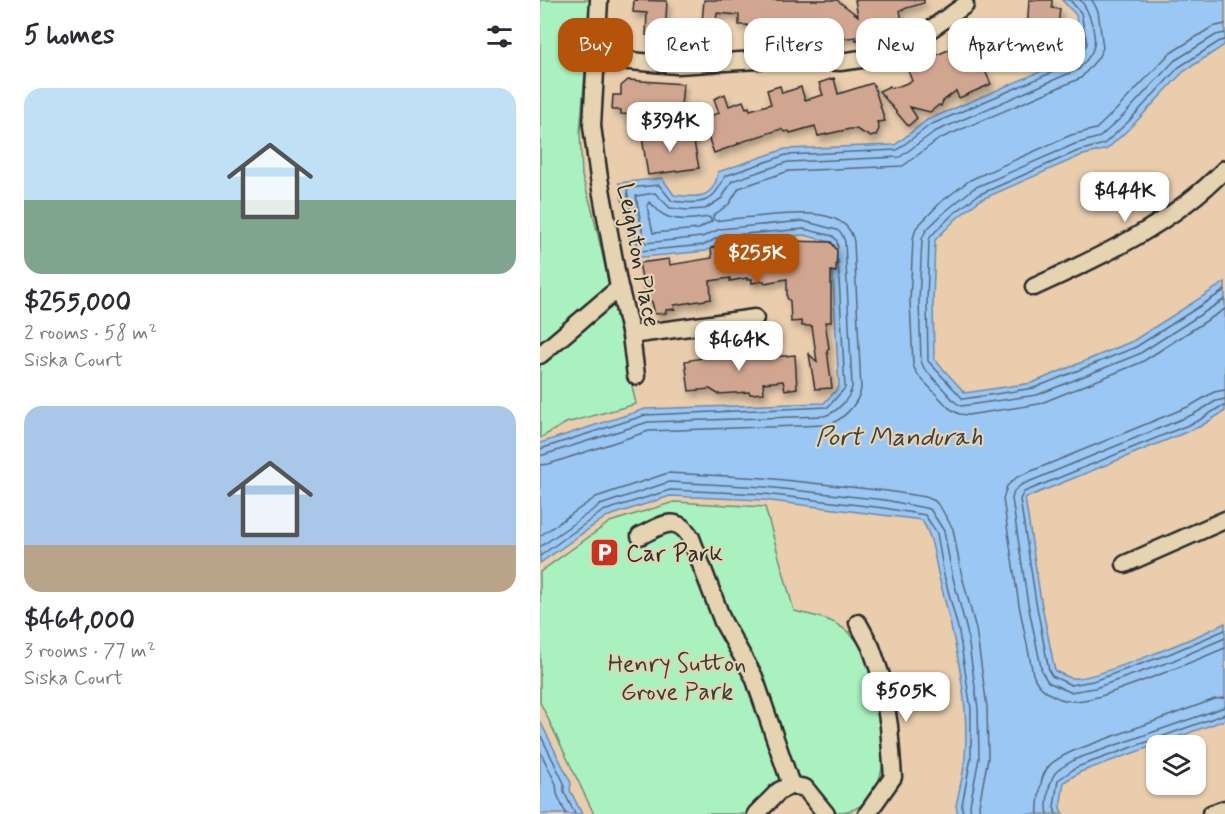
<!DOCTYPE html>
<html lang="en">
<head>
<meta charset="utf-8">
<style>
	:root { --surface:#fff; --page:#f7f7f7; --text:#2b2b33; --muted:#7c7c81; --accent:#b45309 }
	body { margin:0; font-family:Mynerve,sans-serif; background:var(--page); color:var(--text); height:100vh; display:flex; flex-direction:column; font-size:22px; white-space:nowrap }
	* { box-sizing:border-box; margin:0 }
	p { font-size:20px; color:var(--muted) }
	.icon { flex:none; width:33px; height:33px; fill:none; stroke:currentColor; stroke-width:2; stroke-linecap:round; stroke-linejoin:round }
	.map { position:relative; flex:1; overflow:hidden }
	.side { display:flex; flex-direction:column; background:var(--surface); width:540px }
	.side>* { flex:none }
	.hud { position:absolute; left:18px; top:18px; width:570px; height:54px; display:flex; gap:12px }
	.fabs { position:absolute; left:606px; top:735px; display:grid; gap:12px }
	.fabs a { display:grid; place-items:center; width:60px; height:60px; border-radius:12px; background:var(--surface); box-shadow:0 2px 4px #0004; font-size:30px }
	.price { position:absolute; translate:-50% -51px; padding:0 14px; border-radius:12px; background:#fff; color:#222; font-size:20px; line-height:39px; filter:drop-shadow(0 2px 3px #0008) }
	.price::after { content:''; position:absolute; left:50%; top:36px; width:18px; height:14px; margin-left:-9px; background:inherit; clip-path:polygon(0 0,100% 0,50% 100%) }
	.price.active { background:var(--accent); color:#fff }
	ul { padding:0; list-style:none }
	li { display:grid; align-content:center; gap:12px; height:318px; padding:0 24px }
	li span { display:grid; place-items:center; height:186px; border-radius:18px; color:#555 }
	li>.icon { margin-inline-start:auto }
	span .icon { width:108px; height:108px; fill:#fffc; stroke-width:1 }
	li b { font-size:26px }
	h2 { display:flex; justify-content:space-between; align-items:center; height:72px; padding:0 24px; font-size:26px }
	.tag { padding:0 21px; border-radius:18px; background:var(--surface); box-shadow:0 2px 4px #0004; font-size:21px; line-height:54px }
	.tag.active { background:var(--accent); color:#fff }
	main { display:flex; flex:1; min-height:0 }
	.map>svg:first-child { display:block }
	.green { fill:#a9f2c0; stroke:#6a8e76; stroke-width:1.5 }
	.water { fill:#9ac7f4; stroke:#6e89a4; stroke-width:1.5 }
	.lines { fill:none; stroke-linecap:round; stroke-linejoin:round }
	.shore { stroke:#57697b; stroke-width:1.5 }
	.building { fill:#d1a690; stroke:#2b2b2b; stroke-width:1.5; filter:url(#shadow) }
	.minor-casing { stroke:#2b2b2b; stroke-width:21 }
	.minor { stroke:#e5d3b1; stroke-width:16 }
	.labels { text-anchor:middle; stroke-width:4.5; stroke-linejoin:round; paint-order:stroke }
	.street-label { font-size:24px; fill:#2b2b2b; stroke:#e5d3b1 }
	.poi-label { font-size:24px; fill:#2b2b2b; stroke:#e5d3b1; text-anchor:start }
	.park-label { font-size:24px; fill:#383f3a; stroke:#e5d3b1 }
	.water-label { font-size:26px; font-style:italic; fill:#3c4249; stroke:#e5d3b1 }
</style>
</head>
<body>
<main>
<section class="side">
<h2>5 homes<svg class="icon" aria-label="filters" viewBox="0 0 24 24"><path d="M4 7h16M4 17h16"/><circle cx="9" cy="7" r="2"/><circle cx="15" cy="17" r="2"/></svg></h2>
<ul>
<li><span style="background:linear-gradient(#bfe0f5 60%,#7fa58c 0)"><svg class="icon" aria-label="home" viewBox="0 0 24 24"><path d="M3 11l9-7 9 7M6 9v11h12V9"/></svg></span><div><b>$255,000</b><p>2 rooms · 58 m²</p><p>Siska Court</p></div></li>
<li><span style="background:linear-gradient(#a9c7e8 75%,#b9a48a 0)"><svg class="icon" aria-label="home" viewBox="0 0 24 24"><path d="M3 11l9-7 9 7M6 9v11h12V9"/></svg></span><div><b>$464,000</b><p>3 rooms · 77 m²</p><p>Siska Court</p></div></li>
</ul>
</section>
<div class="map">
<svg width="685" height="814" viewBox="0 0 685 814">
	<defs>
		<filter id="shadow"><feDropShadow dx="3" dy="5" stdDeviation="3" flood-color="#0004"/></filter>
	</defs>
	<rect width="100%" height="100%" fill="#e9cdad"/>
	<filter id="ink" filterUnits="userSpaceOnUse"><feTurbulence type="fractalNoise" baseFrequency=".0167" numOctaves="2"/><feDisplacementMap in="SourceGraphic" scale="12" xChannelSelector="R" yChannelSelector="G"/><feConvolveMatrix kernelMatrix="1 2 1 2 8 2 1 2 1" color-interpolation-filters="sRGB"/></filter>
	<g filter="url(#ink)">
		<path class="green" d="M0 0H51L40 133 42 176 52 209 96 404 26 423 0 438Z
			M134 502 225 507 254 611C268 615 286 617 298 625 307 630 319 642 325 650 338 665 345 741 343 762 340 786 327 814 295 812L271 782 240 780 205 814H54L0 702V572L70 522Z"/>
		<path class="water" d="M522 0H685V42L683 46 643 72 592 126 567 149 540 156 440 200 416 219 395 240 393 302 394 359 425 393 492 383 593 341 685 282V411L661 426 485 498 501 601 515 671C520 673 527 677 532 678 551 682 664 634 685 623V720L540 772 524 782 520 808 523 814H418L416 806C419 790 424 773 425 757 430 698 414 637 400 581 394 559 394 539 382 520L223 500 130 496 66 517 0 563V443L105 409 284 403 299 387 291 242 264 235 182 242 166 251 93 258 79 183 122 178 134 195C158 198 174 199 178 172L245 149 355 145 387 120 530 59 541 44 536 15Z
			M0 721 31 783 30 790 42 814H0Z"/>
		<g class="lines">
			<path class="shore" d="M685 24 672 27 629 54 576 110 556 129 531 135 430 180 401 202 376 228 373 239 370 301 373 365 377 374 409 408 419 414 428 415 499 404 602 362 685 309
				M685 33 676 35 634 61 583 116 560 137 535 144 434 188 407 210 386 230 382 239 379 301 381 361 384 368 415 402 421 406 497 395 599 354 685 299
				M685 40 680 41 639 67 588 122 564 144 538 151 438 195 412 215 391 236 389 240 387 302 388 361 423 399 494 388 596 347 685 290
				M109 202C114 205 118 212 124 215 137 222 156 219 169 217L172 221 159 229 113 233 107 206Z
				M298 248 297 241 293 236 264 229 181 236 164 245 100 251 98 249 87 190 89 188 119 185 132 201C162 205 173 204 185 176L246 155 357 150 390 125 534 63 547 44 541 13 530 0
				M685 390 674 392 650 406 477 477 467 486 463 499 479 605 493 674C497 689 517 701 533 701 551 701 569 693 586 687 620 675 652 662 685 648
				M685 399 676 401 654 414 481 485 474 491 472 499 488 604 502 672 508 682 530 692 555 688 632 661 685 638
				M685 406 680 407 658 421 484 492 480 499 496 602 509 671 512 676 531 685 553 681 629 654 685 630
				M0 449 106 415 288 407 305 388 298 260
				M0 456 108 422 284 416C296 413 310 399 312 387L305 242 302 234 297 230 263 221 180 229 162 237 106 243 104 241 96 196 115 193 130 208 147 210 165 209 182 198 192 181 248 162 360 157 394 132 539 69C544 63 551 56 553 49 558 37 549 9 540 0
				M0 465 9 464 109 431 286 425C301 422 318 405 321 389L314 242C308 205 249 214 223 216 208 218 192 218 176 221L173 219V216L189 204 199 188 249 171 363 166 399 139 541 78 558 58 563 48 558 11 552 0
				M0 536 56 497 128 473 225 478 347 491 386 497 395 501 401 508 413 529 421 572 436 629 447 707 448 758 439 805 440 814
				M0 547 60 505 129 482 225 487 345 500 390 509 404 531 412 574 427 631 438 708 439 758 430 805 431 814
				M0 556 63 511 130 490 224 494 344 508 385 515 397 533 404 575 419 632 431 709V758L422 805 423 814
				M0 734 24 783V792L35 814
				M0 751 16 784 17 794 26 814
				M498 814C497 806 499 798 500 789 503 766 512 761 533 751L675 699 685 698
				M508 814C506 807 507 802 508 795 511 772 516 770 536 759L685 707
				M516 814 514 807 518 780 537 767 685 714"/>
		</g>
		<path class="building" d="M94 0 127 1 125 33 121 32V36L106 35 107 13 93 12Z
			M164 0H297L318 16 315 0H384V3L360 10 363 28 353 31 351 22 332 25 334 29 327 31 329 37 316 40V37L292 40 290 28 281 29V26L263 28 257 33 252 31 222 33V29H211L207 25H199V15L177 13 176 21 171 20V23L162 22Z
			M489 0H512V8L520 9 517 33 521 34 520 52 512 58 505 57V60L496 59V63L483 61V58L452 55 454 38 459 39V37L480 39 487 33Z
			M431 40 451 84 419 98 416 91 403 101 401 106 399 105 390 112 370 107 377 118 368 126 339 91 350 86 351 88 357 87 372 81 367 68Z
			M294 78 298 94 333 83 345 121 337 122 339 129 336 135 331 137 316 129H310L278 136 275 126 250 133 249 131 245 132 241 129 198 143 199 144 174 153 162 120 172 117V115L179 113 174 99 185 94 189 106 203 101 206 108 209 107 210 110 231 104 227 90 240 86 242 93 261 87 265 100 283 95 279 83Z
			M88 80 143 84 141 106 104 104V115L81 114V110H72L73 95H81V86Z
			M152 132 159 168 108 175 102 137Z
			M247 241 291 242 297 250 296 272 291 271V322H285L289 348 287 350 292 388 275 389 269 354 277 362 272 326H262L261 321 251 322 250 301 247 298V279L224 283V281L212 283V279L207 280V278L190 281V278L170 281 171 299 134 305 135 309 126 310V313L115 314 112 302 108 299 107 291 104 288 99 263 129 259 130 265 172 258 171 248 181 246 183 252 205 249 204 244 218 243V245L225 244V250L247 247Z
			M179 340 182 359 220 355 221 358 255 355 257 388 245 390 243 381 223 383 224 393 210 394 209 392 178 394 170 389 149 391 145 361 168 357 166 341Z"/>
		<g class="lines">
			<defs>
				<path id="minor" d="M59 0 52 126 59 178 78 282 91 335 96 376
					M54 58 137 65 233 59 300 62 343 56 381 36 425 5
					M494 287C562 256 632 224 685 169
					M91 335 215 318
					M0 355 79 288
					M100 536C121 526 136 513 151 538L183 622 214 677 251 785
					M585 564 685 520
					M318 623 331 647 341 676 349 726 353 777 327 814
					M251 785 265 788 286 814
					M216 814 239 791 251 785
					M671 814 685 809"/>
			</defs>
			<use href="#minor" class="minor-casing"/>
			<use href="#minor" class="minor"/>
		</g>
	</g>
	<defs>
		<symbol id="parking-square" viewBox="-11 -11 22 22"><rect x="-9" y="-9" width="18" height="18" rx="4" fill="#c8321e" stroke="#e5d3b1"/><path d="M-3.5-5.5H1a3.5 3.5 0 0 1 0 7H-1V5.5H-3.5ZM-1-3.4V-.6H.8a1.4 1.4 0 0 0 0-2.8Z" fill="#fff"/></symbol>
	</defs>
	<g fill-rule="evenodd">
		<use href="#parking-square" x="48" y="536" width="33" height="33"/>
	</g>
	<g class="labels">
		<g class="street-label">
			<text transform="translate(99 255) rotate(79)" y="8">Leighton Place</text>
		</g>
		<g class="poi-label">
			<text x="86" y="561">Car Park</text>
		</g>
		<g class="park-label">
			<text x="137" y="671">Henry Sutton<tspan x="137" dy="28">Grove Park</tspan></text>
		</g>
		<g class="water-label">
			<text x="359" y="445">Port Mandurah</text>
		</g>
	</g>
</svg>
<div class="fabs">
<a><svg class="icon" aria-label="layers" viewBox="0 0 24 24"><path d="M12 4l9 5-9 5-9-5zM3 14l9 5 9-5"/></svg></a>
</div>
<b class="price" style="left:130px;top:153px">$394K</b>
<b class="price" style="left:585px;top:223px">$444K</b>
<b class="price active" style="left:217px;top:285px">$255K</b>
<b class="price" style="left:199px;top:372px">$464K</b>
<b class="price" style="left:366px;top:723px">$505K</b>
<div class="hud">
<a class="tag active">Buy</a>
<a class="tag">Rent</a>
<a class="tag">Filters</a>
<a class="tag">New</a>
<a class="tag">Apartment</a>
</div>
</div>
</main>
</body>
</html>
